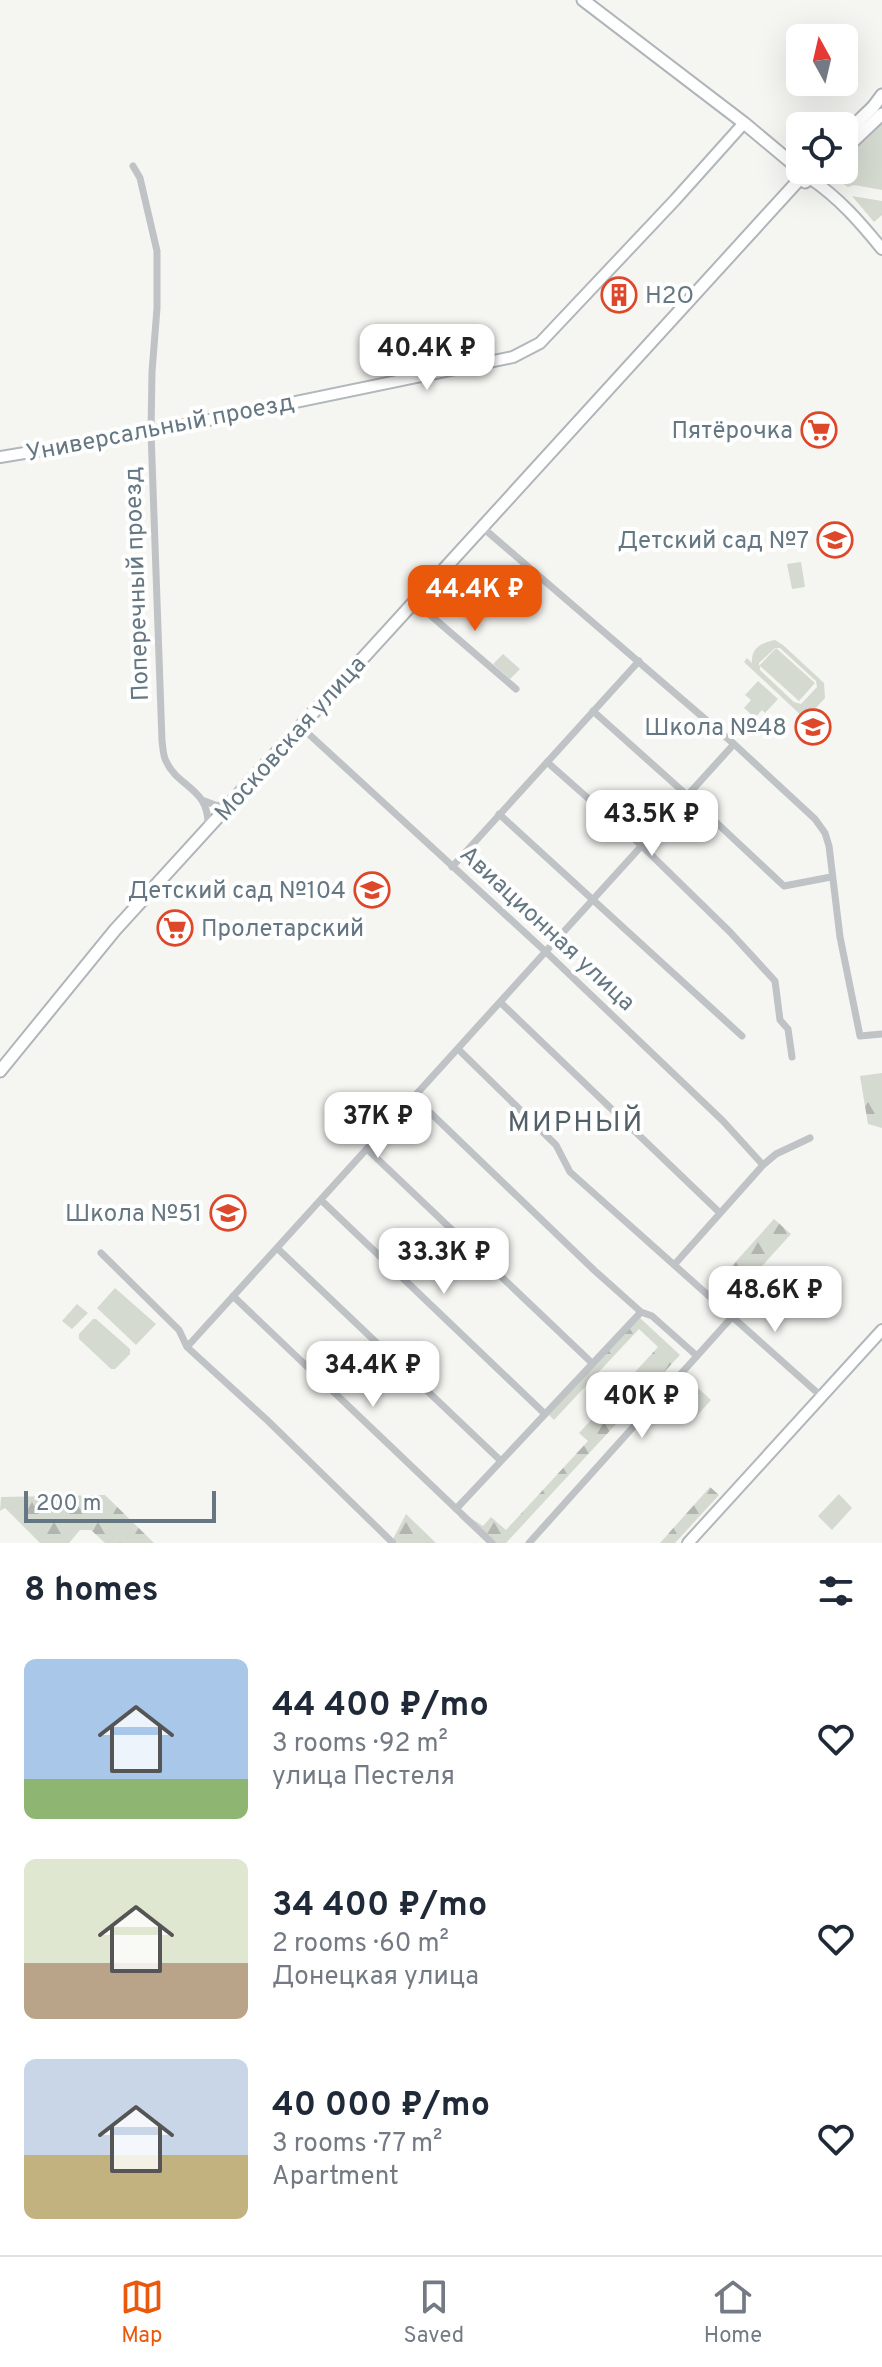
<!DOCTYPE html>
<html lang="en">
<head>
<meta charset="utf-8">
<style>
	:root { --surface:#fff; --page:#f2f2f3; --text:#1f2937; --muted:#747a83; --line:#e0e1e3; --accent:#ea580c }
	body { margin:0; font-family:Overpass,sans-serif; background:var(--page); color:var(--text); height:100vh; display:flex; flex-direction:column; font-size:30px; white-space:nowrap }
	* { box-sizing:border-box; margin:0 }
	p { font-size:26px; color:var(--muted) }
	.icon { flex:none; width:44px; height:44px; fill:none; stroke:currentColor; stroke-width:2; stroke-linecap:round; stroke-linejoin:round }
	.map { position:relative; height:1543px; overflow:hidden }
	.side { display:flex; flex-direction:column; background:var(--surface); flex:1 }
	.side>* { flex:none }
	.needle { width:52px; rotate:352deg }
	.controls { position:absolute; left:786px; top:24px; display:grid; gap:16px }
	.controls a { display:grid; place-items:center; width:72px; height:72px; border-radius:12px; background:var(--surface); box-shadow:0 8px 32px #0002; font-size:40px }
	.scale { position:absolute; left:24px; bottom:20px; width:192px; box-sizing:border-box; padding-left:8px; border:4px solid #657782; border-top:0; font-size:22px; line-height:28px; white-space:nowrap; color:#657782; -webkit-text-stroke:6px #fff; paint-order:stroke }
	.price { position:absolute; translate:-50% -68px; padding:0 18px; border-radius:16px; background:#fff; color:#222; font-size:26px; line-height:52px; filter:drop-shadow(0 2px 4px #0008) }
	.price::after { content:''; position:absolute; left:50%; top:48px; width:24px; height:18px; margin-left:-12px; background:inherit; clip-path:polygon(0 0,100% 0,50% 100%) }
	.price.current { background:var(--accent); color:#fff }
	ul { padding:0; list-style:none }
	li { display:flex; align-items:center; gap:24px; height:200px; padding:0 24px }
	li span { display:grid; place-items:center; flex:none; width:224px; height:160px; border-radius:12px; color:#555 }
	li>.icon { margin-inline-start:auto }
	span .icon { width:96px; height:96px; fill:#fffc; stroke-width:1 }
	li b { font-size:34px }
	h2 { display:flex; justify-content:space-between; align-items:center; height:96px; padding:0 24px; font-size:34px }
	.menu { display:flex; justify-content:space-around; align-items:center; height:112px; border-top:2px solid var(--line); background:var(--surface); font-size:22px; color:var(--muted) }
	.menu a { display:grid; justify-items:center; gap:4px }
	.menu .current { color:var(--accent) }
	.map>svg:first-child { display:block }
	.grass { fill:#d5dad1; fill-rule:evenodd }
	.forest { fill:url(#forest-firs) }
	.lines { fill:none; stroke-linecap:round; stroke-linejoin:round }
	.secondary-casing { stroke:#b1b7bb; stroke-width:14 }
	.primary-casing { stroke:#b0b5b9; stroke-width:15 }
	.street { stroke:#bfc3c6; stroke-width:7 }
	.secondary { stroke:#fff; stroke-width:10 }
	.primary { stroke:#fff; stroke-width:11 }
	.labels { text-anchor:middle; stroke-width:8; stroke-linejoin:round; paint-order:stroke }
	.poi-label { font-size:24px; fill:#657782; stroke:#fff; text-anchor:end }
	.street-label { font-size:24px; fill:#657782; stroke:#fff }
	.quarter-label { font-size:28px; letter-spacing:2px; fill:#536067; stroke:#fff }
</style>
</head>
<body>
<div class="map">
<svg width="882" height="1543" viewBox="0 0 882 1543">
	<defs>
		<pattern id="forest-firs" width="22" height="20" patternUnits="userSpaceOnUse" patternTransform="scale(2)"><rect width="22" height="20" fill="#d5dad1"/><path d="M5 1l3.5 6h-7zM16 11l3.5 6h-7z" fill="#b0b6af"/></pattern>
	</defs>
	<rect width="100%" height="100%" fill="#f5f5f2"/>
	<path class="grass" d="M882 122V190L854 185 848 187 839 181 838 170H844V161Z
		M852 196 882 201V215L874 222Z
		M801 562 805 587 792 589 787 564Z
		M775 640 783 645 824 683 825 698 814 710 806 712 809 715 805 719 744 662 747 658 752 663C751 648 761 643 775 640ZM775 648H780L816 681 817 687 801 704 794 702 760 670V666L799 701 815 683 776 648 759 666V663Z
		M503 654 520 669 510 679 493 664Z
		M758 681 778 699 765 713 762 710 755 718 744 708 751 700 745 695Z
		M115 1288 156 1324 136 1345 97 1308Z
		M77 1304 88 1313 72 1329 62 1321Z
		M93 1319H96L130 1349V1354L115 1369H111L79 1339V1334Z
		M839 1494 852 1508 832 1530 818 1516Z"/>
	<path class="forest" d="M882 1073V1128L868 1124 860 1076Z
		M774 1219 791 1234 733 1298 726 1292 721 1297 712 1288Z
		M639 1317 680 1355 506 1543H487L459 1517 463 1513 483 1526 491 1517 506 1530 588 1441 579 1433 658 1347 639 1329 554 1420 549 1415Z
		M688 1379 711 1400 694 1419 671 1398Z
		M710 1487 719 1495 675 1543H660Z
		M105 1495 154 1543H105L91 1530H80L69 1543H40L5 1508 0 1511 1 1497Z
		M406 1514 436 1543H398L393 1539Z"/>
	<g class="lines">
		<defs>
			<path id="secondary" d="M811 179C839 198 860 222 882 249
				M0 457 151 432 513 357 540 343 675 200 744 123
				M688 1543 882 1330"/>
			<path id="primary" d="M583 0 744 123 811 179
				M844 135 873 107 882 95
				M844 150 882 114
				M805 182 823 170
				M0 1071 115 930 808 170"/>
		</defs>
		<use href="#secondary" class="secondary-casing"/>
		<use href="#primary" class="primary-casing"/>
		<path class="street" d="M133 166 140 178 157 251V308L152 372 151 432 162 741C163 747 163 756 166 761 178 788 209 787 208 826
			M482 527 734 744 815 819 825 833 829 846 840 937 860 1036 882 1034
			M414 601 516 689
			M593 711 688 796 784 886 831 877
			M300 726 546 952 723 1121 763 1165
			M547 762 642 846 730 932 775 981 780 1020 788 1029 792 1057
			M202 800 215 805 228 806
			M499 814 742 1036
			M452 867 639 661
			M500 1002 720 1213
			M458 1049 556 1145 570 1172 821 1396
			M414 1097 595 1271 641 1312 652 1316 697 1356
			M367 1149 592 1363
			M321 1200 545 1414
			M277 1248 501 1461
			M101 1253 179 1330 187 1347 267 1420 393 1543
			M674 1265 763 1165 776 1154 810 1138
			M233 1296 492 1543
			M187 1347 734 744
			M456 1509 641 1312
			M529 1543 732 1317"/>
		<use href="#secondary" class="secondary"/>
		<use href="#primary" class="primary"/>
	</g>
	<defs>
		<symbol id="building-ring" viewBox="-11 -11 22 22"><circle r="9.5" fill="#fff" stroke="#dd472a" stroke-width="1.5"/><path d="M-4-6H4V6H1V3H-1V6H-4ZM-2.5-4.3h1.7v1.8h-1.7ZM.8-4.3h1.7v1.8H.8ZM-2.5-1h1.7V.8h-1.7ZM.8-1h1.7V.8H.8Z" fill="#dd472a"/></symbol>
		<symbol id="supermarket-ring" viewBox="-11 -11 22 22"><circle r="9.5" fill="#fff" stroke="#dd472a" stroke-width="1.5"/><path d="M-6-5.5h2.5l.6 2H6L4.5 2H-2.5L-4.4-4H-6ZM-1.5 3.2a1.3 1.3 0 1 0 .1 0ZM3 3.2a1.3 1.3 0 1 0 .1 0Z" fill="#dd472a"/></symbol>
		<symbol id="school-ring" viewBox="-11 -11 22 22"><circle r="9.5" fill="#fff" stroke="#dd472a" stroke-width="1.5"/><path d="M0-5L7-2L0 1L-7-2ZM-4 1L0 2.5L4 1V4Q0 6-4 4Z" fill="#dd472a"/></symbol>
	</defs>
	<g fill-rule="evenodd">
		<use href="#building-ring" x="599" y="275" width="40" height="40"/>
		<use href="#supermarket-ring" x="799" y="410" width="40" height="40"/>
		<use href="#school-ring" x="815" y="520" width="40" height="40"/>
		<use href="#school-ring" x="793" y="707" width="40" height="40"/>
		<use href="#school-ring" x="352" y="870" width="40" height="40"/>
		<use href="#supermarket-ring" x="155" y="908" width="40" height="40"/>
		<use href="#school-ring" x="208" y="1193" width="40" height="40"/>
	</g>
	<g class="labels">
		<g class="poi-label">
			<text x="645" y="303" text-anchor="start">Н2О</text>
			<text x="793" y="438">Пятёрочка</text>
			<text x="809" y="548">Детский сад №7</text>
			<text x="787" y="735">Школа №48</text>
			<text x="346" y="898">Детский сад №104</text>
			<text x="201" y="936" text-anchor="start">Пролетарский</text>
			<text x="202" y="1221">Школа №51</text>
		</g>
		<g class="street-label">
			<text transform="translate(160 427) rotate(-11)" y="8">Универсальный проезд</text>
			<text transform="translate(136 584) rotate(-92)" y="8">Поперечный проезд</text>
			<text transform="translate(290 738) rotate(-48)" y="8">Московская улица</text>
			<text transform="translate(548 928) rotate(43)" y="8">Авиационная улица</text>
		</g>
		<g class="quarter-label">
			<text x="576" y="1131">МИРНЫЙ</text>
		</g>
	</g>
</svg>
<div class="controls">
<a><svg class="needle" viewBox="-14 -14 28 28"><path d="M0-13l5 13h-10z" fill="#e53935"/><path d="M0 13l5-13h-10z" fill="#747a83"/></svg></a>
<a><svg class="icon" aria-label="locate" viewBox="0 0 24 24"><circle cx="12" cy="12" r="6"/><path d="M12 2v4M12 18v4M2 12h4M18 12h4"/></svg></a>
</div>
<div class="scale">200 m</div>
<b class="price" style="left:427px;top:392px">40.4K ₽</b>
<b class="price current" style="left:475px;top:633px">44.4K ₽</b>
<b class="price" style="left:652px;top:858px">43.5K ₽</b>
<b class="price" style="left:378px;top:1160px">37K ₽</b>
<b class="price" style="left:444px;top:1296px">33.3K ₽</b>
<b class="price" style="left:775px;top:1334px">48.6K ₽</b>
<b class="price" style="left:373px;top:1409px">34.4K ₽</b>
<b class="price" style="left:642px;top:1440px">40K ₽</b>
</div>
<section class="side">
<h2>8 homes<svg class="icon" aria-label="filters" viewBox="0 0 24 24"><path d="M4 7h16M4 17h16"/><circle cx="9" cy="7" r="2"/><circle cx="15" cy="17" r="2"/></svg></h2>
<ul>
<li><span style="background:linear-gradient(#a9c7e8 75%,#8fb573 0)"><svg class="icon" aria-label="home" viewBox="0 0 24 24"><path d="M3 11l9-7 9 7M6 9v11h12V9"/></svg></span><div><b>44 400 ₽/mo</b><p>3 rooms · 92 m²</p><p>улица Пестеля</p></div><svg class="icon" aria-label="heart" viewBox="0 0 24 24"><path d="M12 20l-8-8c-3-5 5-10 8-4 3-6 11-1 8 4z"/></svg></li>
<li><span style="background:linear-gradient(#dfe7d0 65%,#b9a48a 0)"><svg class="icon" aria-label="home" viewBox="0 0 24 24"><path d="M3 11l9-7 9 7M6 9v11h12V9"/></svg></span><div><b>34 400 ₽/mo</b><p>2 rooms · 60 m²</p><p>Донецкая улица</p></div><svg class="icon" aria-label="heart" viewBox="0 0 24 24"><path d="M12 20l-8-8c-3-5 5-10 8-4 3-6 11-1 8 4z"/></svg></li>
<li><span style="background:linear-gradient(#c9d6e8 60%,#c2b280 0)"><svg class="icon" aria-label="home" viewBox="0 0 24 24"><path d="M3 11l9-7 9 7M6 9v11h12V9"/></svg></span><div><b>40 000 ₽/mo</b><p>3 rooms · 77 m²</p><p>Apartment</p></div><svg class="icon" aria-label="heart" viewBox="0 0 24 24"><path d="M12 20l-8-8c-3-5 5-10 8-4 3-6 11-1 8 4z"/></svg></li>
</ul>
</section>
<nav class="menu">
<a class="current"><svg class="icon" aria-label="map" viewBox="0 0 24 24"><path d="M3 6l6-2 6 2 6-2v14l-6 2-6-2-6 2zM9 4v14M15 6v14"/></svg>Map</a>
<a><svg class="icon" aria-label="saved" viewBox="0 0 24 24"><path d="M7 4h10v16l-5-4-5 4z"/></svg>Saved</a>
<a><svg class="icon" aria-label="home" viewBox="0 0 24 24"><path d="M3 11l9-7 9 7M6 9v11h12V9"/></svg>Home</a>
</nav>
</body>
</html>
